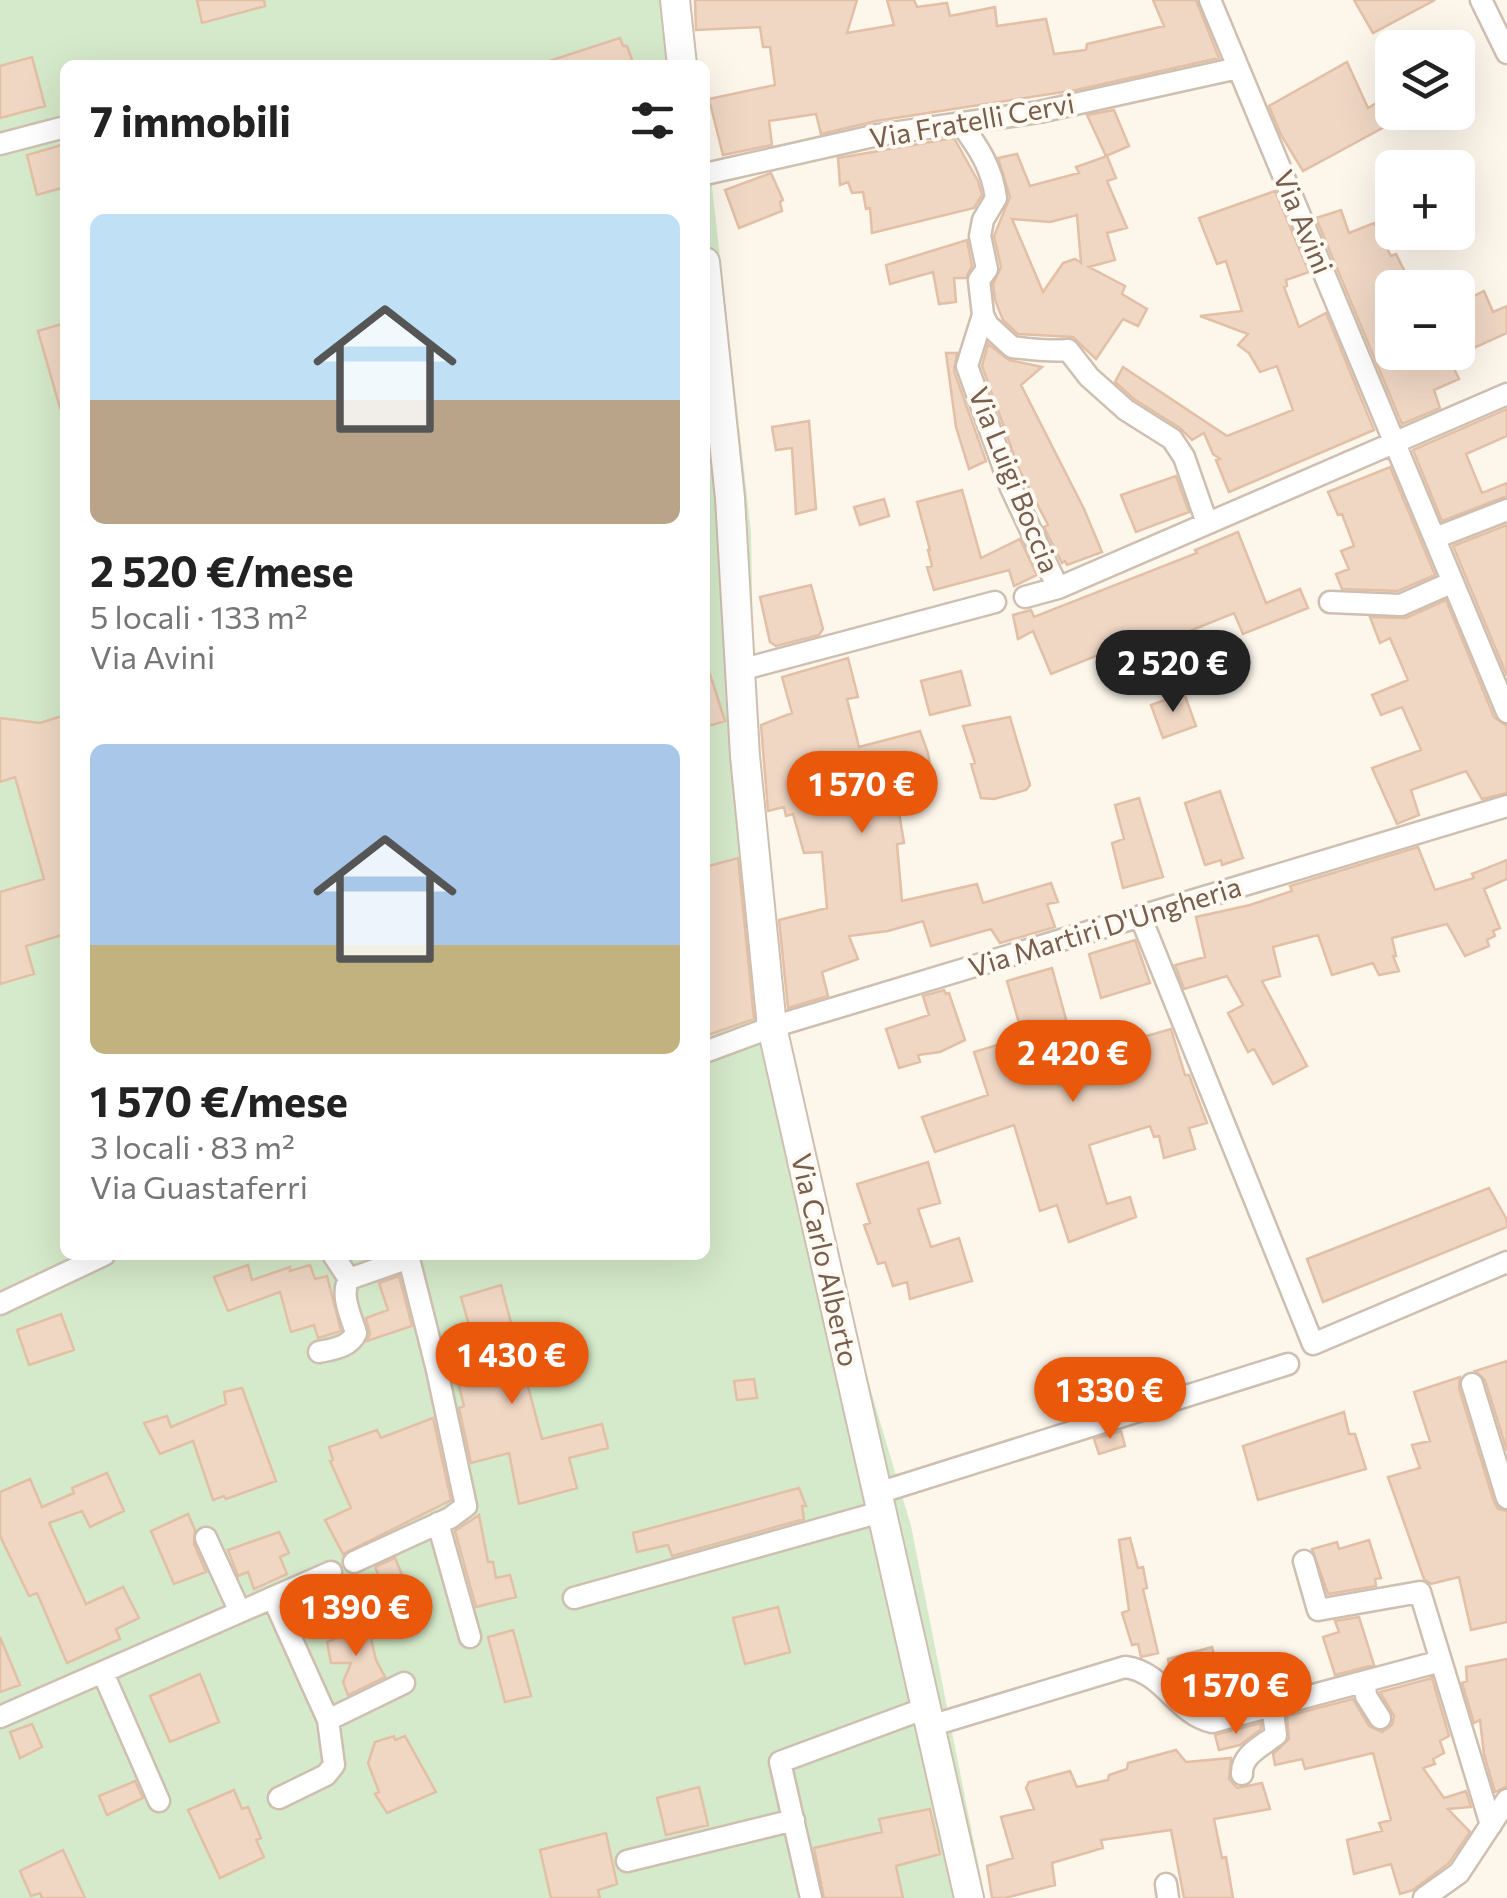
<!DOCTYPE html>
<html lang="it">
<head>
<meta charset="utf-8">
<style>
	:root { --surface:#fff; --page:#f6f6f6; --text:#222; --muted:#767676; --accent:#ea580c }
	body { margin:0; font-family:Commissioner,sans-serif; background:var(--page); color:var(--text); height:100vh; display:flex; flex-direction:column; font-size:38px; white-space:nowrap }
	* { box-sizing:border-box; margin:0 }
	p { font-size:32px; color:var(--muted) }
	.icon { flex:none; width:55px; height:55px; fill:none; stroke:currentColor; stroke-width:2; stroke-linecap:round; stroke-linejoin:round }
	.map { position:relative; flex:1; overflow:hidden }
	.sheet { position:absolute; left:60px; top:60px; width:650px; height:1200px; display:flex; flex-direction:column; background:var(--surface); border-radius:15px; box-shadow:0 10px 40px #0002 }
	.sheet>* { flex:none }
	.buttons { position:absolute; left:1375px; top:30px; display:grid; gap:20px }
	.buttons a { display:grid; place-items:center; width:100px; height:100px; border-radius:15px; background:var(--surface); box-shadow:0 10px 40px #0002; font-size:50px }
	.price { position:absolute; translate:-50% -85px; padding:0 22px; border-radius:35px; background:var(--accent); color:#fff; font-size:32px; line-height:65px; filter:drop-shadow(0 2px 5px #0008) }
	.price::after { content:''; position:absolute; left:50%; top:60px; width:30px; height:22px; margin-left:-15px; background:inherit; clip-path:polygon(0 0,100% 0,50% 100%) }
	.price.active { background:#222; color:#fff }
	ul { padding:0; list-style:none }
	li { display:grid; align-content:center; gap:20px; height:530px; padding:0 30px }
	li span { display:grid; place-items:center; height:310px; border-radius:15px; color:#555 }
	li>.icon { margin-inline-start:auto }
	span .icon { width:180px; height:180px; fill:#fffc; stroke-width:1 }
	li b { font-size:42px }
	h2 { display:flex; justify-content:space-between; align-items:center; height:120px; padding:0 30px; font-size:42px }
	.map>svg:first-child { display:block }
	.green { fill:#d5eaca }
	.building { fill:#f0d7c4; stroke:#e2bfa5; stroke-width:2.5; fill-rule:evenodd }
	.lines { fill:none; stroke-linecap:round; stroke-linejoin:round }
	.minor-casing { stroke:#cebfb1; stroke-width:25 }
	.tertiary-casing { stroke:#cebfb1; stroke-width:32 }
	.minor { stroke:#fff; stroke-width:20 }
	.tertiary { stroke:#fff; stroke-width:28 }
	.labels { text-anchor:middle; stroke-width:8; stroke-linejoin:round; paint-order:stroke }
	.street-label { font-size:28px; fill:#775e4f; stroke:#fefaf2 }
</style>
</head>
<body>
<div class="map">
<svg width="1507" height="1898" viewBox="0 0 1507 1898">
	<rect width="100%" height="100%" fill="#fcf6eb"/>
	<path class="green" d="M0 0H690L698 65H65V1255H705V125L751 532 755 765 778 1011 857 1344 911 1526 985 1898H0Z"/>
	<path class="building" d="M197 0H264L265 6 202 23Z
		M695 0H857L847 33 894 25 887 0H914L917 7 947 3 950 16 995 7 997 26 1046 19 1054 54 1086 50 1087 44 1164 26 1153 0H1196L1219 58 1076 90 876 121 821 134 816 114 769 121 772 145 723 155 709 99 775 85 770 47H763L760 27 696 30Z
		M1354 0H1435L1373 33Z
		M620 38 623 46H627L634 65H550L549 61Z
		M32 57 45 106 0 118V66Z
		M1347 62 1368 108 1388 96 1392 112H1398L1401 118 1303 171 1281 135 1269 106Z
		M1114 110 1129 146 1106 156 1087 115Z
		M954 138 978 181 982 195 974 208 872 233 870 208 866 209 863 192 852 193 848 182 840 185 838 158Z
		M65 144V187L37 195 27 155Z
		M1017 154 1030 186 1079 173 1076 167 1107 156 1116 178 1107 181 1127 228 1107 233 1115 260 1089 267 1125 286 1122 294 1147 309 1138 326 1123 319 1096 359 1073 337 1018 334 1003 320 995 300 993 284 1001 267 994 236 1010 197 998 158ZM1077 215 1081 263 1075 259 1063 263 1043 292 1012 219 1050 222Z
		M771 173 783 200 780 202 782 211 739 228 725 190Z
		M1275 191 1309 272 1286 280 1287 286 1284 287 1299 327 1326 313 1374 430 1229 492 1216 460 1220 459 1213 454 1204 433 1192 440 1180 428 1134 399 1115 382 1123 367 1227 436 1293 410 1277 366 1260 372 1249 353 1238 345 1248 334 1200 316 1242 311 1226 261 1217 264 1199 218Z
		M1341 210 1349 233 1374 223 1391 256 1396 254 1413 288H1392V352H1446L1459 379 1434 390 1440 408 1402 424 1316 218Z
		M967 240 972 266 966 278H954L956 302 939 304 933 272 890 284 886 265Z
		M1484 291 1493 312 1507 306V333L1458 355V304Z
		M65 323V407L60 408 38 331Z
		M988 344 1009 360 1042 367 1021 385 1084 509 1102 552 1067 565 1065 561 1062 563 1044 527 1048 525 1019 469 982 366Z
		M946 353H957L954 371 986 461 969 469 956 427Z
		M1507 409V436L1466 454 1482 493 1507 483V496L1442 521 1413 450Z
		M809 421 816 509 796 514 792 448 776 450 772 427Z
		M1390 467 1435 575 1398 591 1342 589 1336 574 1349 569 1341 551 1354 546 1342 514 1338 515 1328 492Z
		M1176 476 1189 512 1136 532 1121 495Z
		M962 490 981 558 1020 539 1037 575 1014 586 1009 570 934 590 927 567 932 566 928 550H930L917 502Z
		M884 499 889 516 860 525 854 507Z
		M1507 525V676L1453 546Z
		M1238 532 1266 603 1300 589 1308 608 1243 634 1234 613 1155 645 1151 634 1051 674 1033 631 1018 639 1013 615 1031 610 1034 617 1197 553 1195 550Z
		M811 585 823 629 819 635 776 646 770 642 760 597Z
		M1446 600 1494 717 1507 726V793L1482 799 1466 771 1411 790 1419 815 1397 824 1372 768 1421 750 1402 707 1381 715 1372 695 1408 680 1390 638 1380 643 1370 617 1406 618Z
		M848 658 858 697 847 699 859 747 920 731 928 753 931 770 914 776 919 789 896 794 904 843 897 844 902 901 977 884 983 903 1051 883 1058 902 1047 904 1055 927 1000 943 991 929 931 946 923 921 888 931 849 936 858 959 822 972 828 996 788 1008 779 920 827 908 822 852 804 853 793 814 786 816 784 807 768 811 761 725 792 713 782 677Z
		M705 671H709L725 721 705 727Z
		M961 671 970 705 930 715 921 681Z
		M1184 693 1196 726 1163 738 1151 705Z
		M65 715V934L26 946 34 974 0 984V892L44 879 15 777 0 782V718L40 723Z
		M1010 717 1030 785 1026 790 994 799 981 798 971 764 975 763 963 726Z
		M1220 791 1243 858 1222 865 1221 860 1205 865 1185 803Z
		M1139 798 1163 877 1123 888 1112 843 1124 839 1115 805Z
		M1418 847 1435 890 1474 878 1472 874 1507 860V879L1484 889 1500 928 1493 931 1495 936 1487 940 1489 946 1465 956 1447 924 1392 938 1396 956H1393L1399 971 1379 975 1373 963 1332 975 1318 935 1273 947 1280 976 1262 981 1307 1066 1273 1084 1254 1049 1248 1052 1228 1013 1243 1005 1227 976 1184 989 1175 965 1205 957 1196 917 1250 905 1292 891 1290 886Z
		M738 858 754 1019 705 1036V921L709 919 705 905V867Z
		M1135 940 1150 983 1101 998 1089 954Z
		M1052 968 1076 1056 1171 1029 1185 1075H1189L1207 1123 1189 1128 1195 1149 1164 1158 1159 1136 1154 1137 1150 1126 1089 1145 1107 1204 1130 1197 1136 1217 1069 1242 1057 1205 1040 1211 1014 1125 935 1152 922 1117 988 1095 974 1052 1023 1037 1007 981Z
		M944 990 946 994 949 993 965 1040 940 1052 918 1055 920 1062 899 1068 886 1029 929 1015 923 996Z
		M928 1162 940 1203 918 1209 931 1247 959 1238 972 1281 910 1299 907 1282 893 1286 885 1262 878 1264 864 1225 870 1223 857 1184Z
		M1489 1188 1507 1220V1227L1323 1302 1307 1259Z
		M248 1265 252 1280 290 1267V1271L310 1265 315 1279 327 1276 341 1331 318 1338 314 1325 291 1332 280 1292 228 1311 214 1277Z
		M399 1276 412 1326 367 1341 370 1334 366 1318 388 1310 379 1283Z
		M501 1285 542 1439 602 1424 608 1448 569 1458 577 1488 519 1504 509 1453 471 1463 459 1408 464 1406 454 1366 479 1360 461 1297Z
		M61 1314 74 1350 29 1365 17 1330Z
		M1507 1361V1451L1485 1380 1475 1371Z
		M1460 1377 1459 1388 1494 1502 1498 1509 1507 1511V1622L1471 1630 1459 1577 1431 1584 1424 1579 1388 1477 1420 1468 1412 1445 1430 1441 1414 1392Z
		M754 1379 757 1398 737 1400 734 1381Z
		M242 1388 276 1481 226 1499 224 1496 213 1500 193 1441 160 1454 144 1423 167 1416 171 1427 226 1404 224 1392Z
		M1344 1412 1349 1434H1355L1366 1469 1258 1500 1243 1446Z
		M433 1418 451 1500 343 1554 325 1520 351 1508 330 1461 333 1460 329 1447 377 1430 381 1438Z
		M1121 1431 1125 1446 1099 1454 1094 1439Z
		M107 1473 124 1511 90 1527 82 1511 49 1523 86 1604 123 1587 139 1618 116 1629 120 1639 67 1663 37 1593 29 1596 0 1536V1492L30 1479 42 1507 74 1493 72 1488Z
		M799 1488 806 1506H802L804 1519 672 1556 668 1545 637 1552 633 1533Z
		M188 1514 195 1530 194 1544 206 1572 174 1584 151 1531Z
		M479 1515 488 1562H493L496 1578 510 1575 516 1597 476 1607 455 1531Z
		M279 1532 289 1553 280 1557 287 1574 254 1589 248 1572 238 1576 228 1550Z
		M1130 1538 1138 1568 1143 1567 1147 1588 1143 1589 1158 1653 1141 1657 1138 1644 1132 1645 1122 1613 1129 1610 1119 1540Z
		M1369 1540 1381 1578 1375 1579 1376 1586 1328 1594 1312 1549 1337 1542 1339 1549Z
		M395 1558 412 1598 391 1606 375 1567Z
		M778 1607 790 1652 745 1664 733 1618Z
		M1359 1617 1374 1665 1335 1675 1323 1637 1339 1632 1335 1621Z
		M368 1625 376 1660 385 1677 348 1695 343 1682 351 1663H331L327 1642Z
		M513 1630 531 1696 505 1702 488 1637Z
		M0 1637 20 1685 0 1692Z
		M1212 1647 1227 1704 1213 1708 1199 1701 1191 1673 1173 1678 1171 1676 1168 1659Z
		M1507 1659V1786L1495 1792 1484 1754 1480 1720 1474 1723 1462 1683 1467 1681 1466 1667Z
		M200 1674 219 1722 170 1742 150 1696Z
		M1432 1678 1449 1736 1440 1741 1444 1753 1433 1759 1435 1764 1423 1768 1444 1798 1466 1791 1471 1807 1448 1809 1470 1832 1449 1863 1413 1890 1400 1894 1391 1864 1354 1874 1347 1840 1382 1831 1379 1823 1391 1820 1373 1753 1305 1769 1302 1759 1275 1765 1273 1754 1289 1739 1287 1716 1353 1699 1369 1726 1382 1732 1392 1725 1394 1716 1380 1692Z
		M1261 1723V1729L1240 1745 1219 1750 1215 1735Z
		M32 1724 42 1747 20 1758 10 1732Z
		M394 1736 395 1740 405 1736 436 1792 387 1813 375 1794 379 1792 368 1763 375 1742Z
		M1176 1750 1186 1762 1231 1758 1229 1779 1237 1788 1262 1783 1270 1809 1214 1819 1222 1858 1226 1857 1233 1898H1184L1171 1830 1101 1840 1103 1848 1052 1863 1055 1885 1005 1898H992L987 1866 1013 1858 1001 1817 1034 1809 1026 1788 1029 1782 1070 1771 1077 1787 1108 1780 1109 1775 1127 1769 1128 1763Z
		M135 1781 143 1798 107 1815 99 1796Z
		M699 1787 708 1825 666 1835 657 1798Z
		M234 1790 242 1809 248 1807 261 1838 256 1840 264 1857 220 1878 188 1810Z
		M930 1809 940 1854 896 1866 903 1898H824L814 1848 882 1832 879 1819Z
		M606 1833 617 1884 598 1890 600 1898H551L540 1850Z
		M63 1850 85 1898H42L40 1893 31 1896 20 1871Z"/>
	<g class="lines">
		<defs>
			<path id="minor" d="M1210 0 1507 712
				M1481 0 1507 53
				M961 124C979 148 992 168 996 198L983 220 980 236 987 269 979 280 983 315 967 366 1011 488 1058 588
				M0 144 65 127
				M705 174 878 135 1039 112 1238 68
				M983 315 988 325 1012 347C1028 349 1052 352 1068 350L1089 377 1126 410 1172 439 1184 457 1207 523
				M1435 538 1507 510
				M1025 597 1058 588 1507 394
				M1330 602 1401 605 1453 582
				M740 670 995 602
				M1141 918 1313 1344 1507 1262
				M705 1052 772 1027 1507 806
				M334 1256 349 1279
				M0 1304 104 1255
				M319 1352C333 1349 350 1347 356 1333 351 1316 340 1295 349 1279L409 1258
				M1472 1384 1507 1498
				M878 1493 1288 1364
				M438 1523 470 1637
				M206 1538 240 1612
				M1304 1561 1318 1610 1420 1592 1491 1825
				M354 1562 450 1518 466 1506 437 1370 408 1255
				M273 1598 328 1720 334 1765 326 1775 279 1798
				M574 1598 881 1512
				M103 1673 159 1801
				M1365 1683 1366 1696 1380 1718
				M0 1717 331 1572
				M328 1720 404 1683
				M930 1726 1125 1667C1164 1672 1176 1714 1212 1722L1441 1661
				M1242 1774C1241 1755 1262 1746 1276 1735L1272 1705
				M627 1861 794 1820
				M1166 1884 1168 1898
				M811 1898 780 1762 926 1708
				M1424 1898 1459 1873 1507 1800"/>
			<path id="tertiary" d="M675 0 682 65
				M705 262 730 498 745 756 772 1027 969 1898"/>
		</defs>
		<use href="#minor" class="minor-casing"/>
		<use href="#tertiary" class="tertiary-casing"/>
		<use href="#minor" class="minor"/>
		<use href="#tertiary" class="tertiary"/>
	</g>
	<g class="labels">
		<g class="street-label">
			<text transform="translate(972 121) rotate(-10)" y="10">Via Fratelli Cervi</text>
			<text transform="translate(1303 222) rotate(67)" y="10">Via Avini</text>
			<text transform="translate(1014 480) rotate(68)" y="10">Via Luigi Boccia</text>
			<text transform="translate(1105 927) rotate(-17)" y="10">Via Martiri D'Ungheria</text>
			<text transform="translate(825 1260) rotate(77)" y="10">Via Carlo Alberto</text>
		</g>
	</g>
</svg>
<div class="buttons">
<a><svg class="icon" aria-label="layers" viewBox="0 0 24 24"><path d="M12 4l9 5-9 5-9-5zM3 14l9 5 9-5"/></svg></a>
<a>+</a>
<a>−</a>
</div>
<b class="price active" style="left:1173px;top:715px">2 520 €</b>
<b class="price" style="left:862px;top:836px">1 570 €</b>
<b class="price" style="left:1073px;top:1105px">2 420 €</b>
<b class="price" style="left:512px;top:1407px">1 430 €</b>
<b class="price" style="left:1110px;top:1442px">1 330 €</b>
<b class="price" style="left:356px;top:1659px">1 390 €</b>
<b class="price" style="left:1236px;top:1737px">1 570 €</b>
<section class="sheet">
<h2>7 immobili<svg class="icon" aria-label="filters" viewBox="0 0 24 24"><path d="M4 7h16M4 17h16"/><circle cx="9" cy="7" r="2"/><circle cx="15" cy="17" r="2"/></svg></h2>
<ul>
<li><span style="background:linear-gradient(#bfe0f5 60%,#b9a48a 0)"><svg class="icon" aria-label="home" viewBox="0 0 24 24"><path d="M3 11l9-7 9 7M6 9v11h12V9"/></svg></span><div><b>2 520 €/mese</b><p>5 locali · 133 m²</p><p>Via Avini</p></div></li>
<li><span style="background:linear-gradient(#a9c7e8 65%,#c2b280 0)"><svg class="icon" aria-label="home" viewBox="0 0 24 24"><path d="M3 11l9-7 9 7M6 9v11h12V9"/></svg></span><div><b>1 570 €/mese</b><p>3 locali · 83 m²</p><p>Via Guastaferri</p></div></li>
</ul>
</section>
</div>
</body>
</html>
